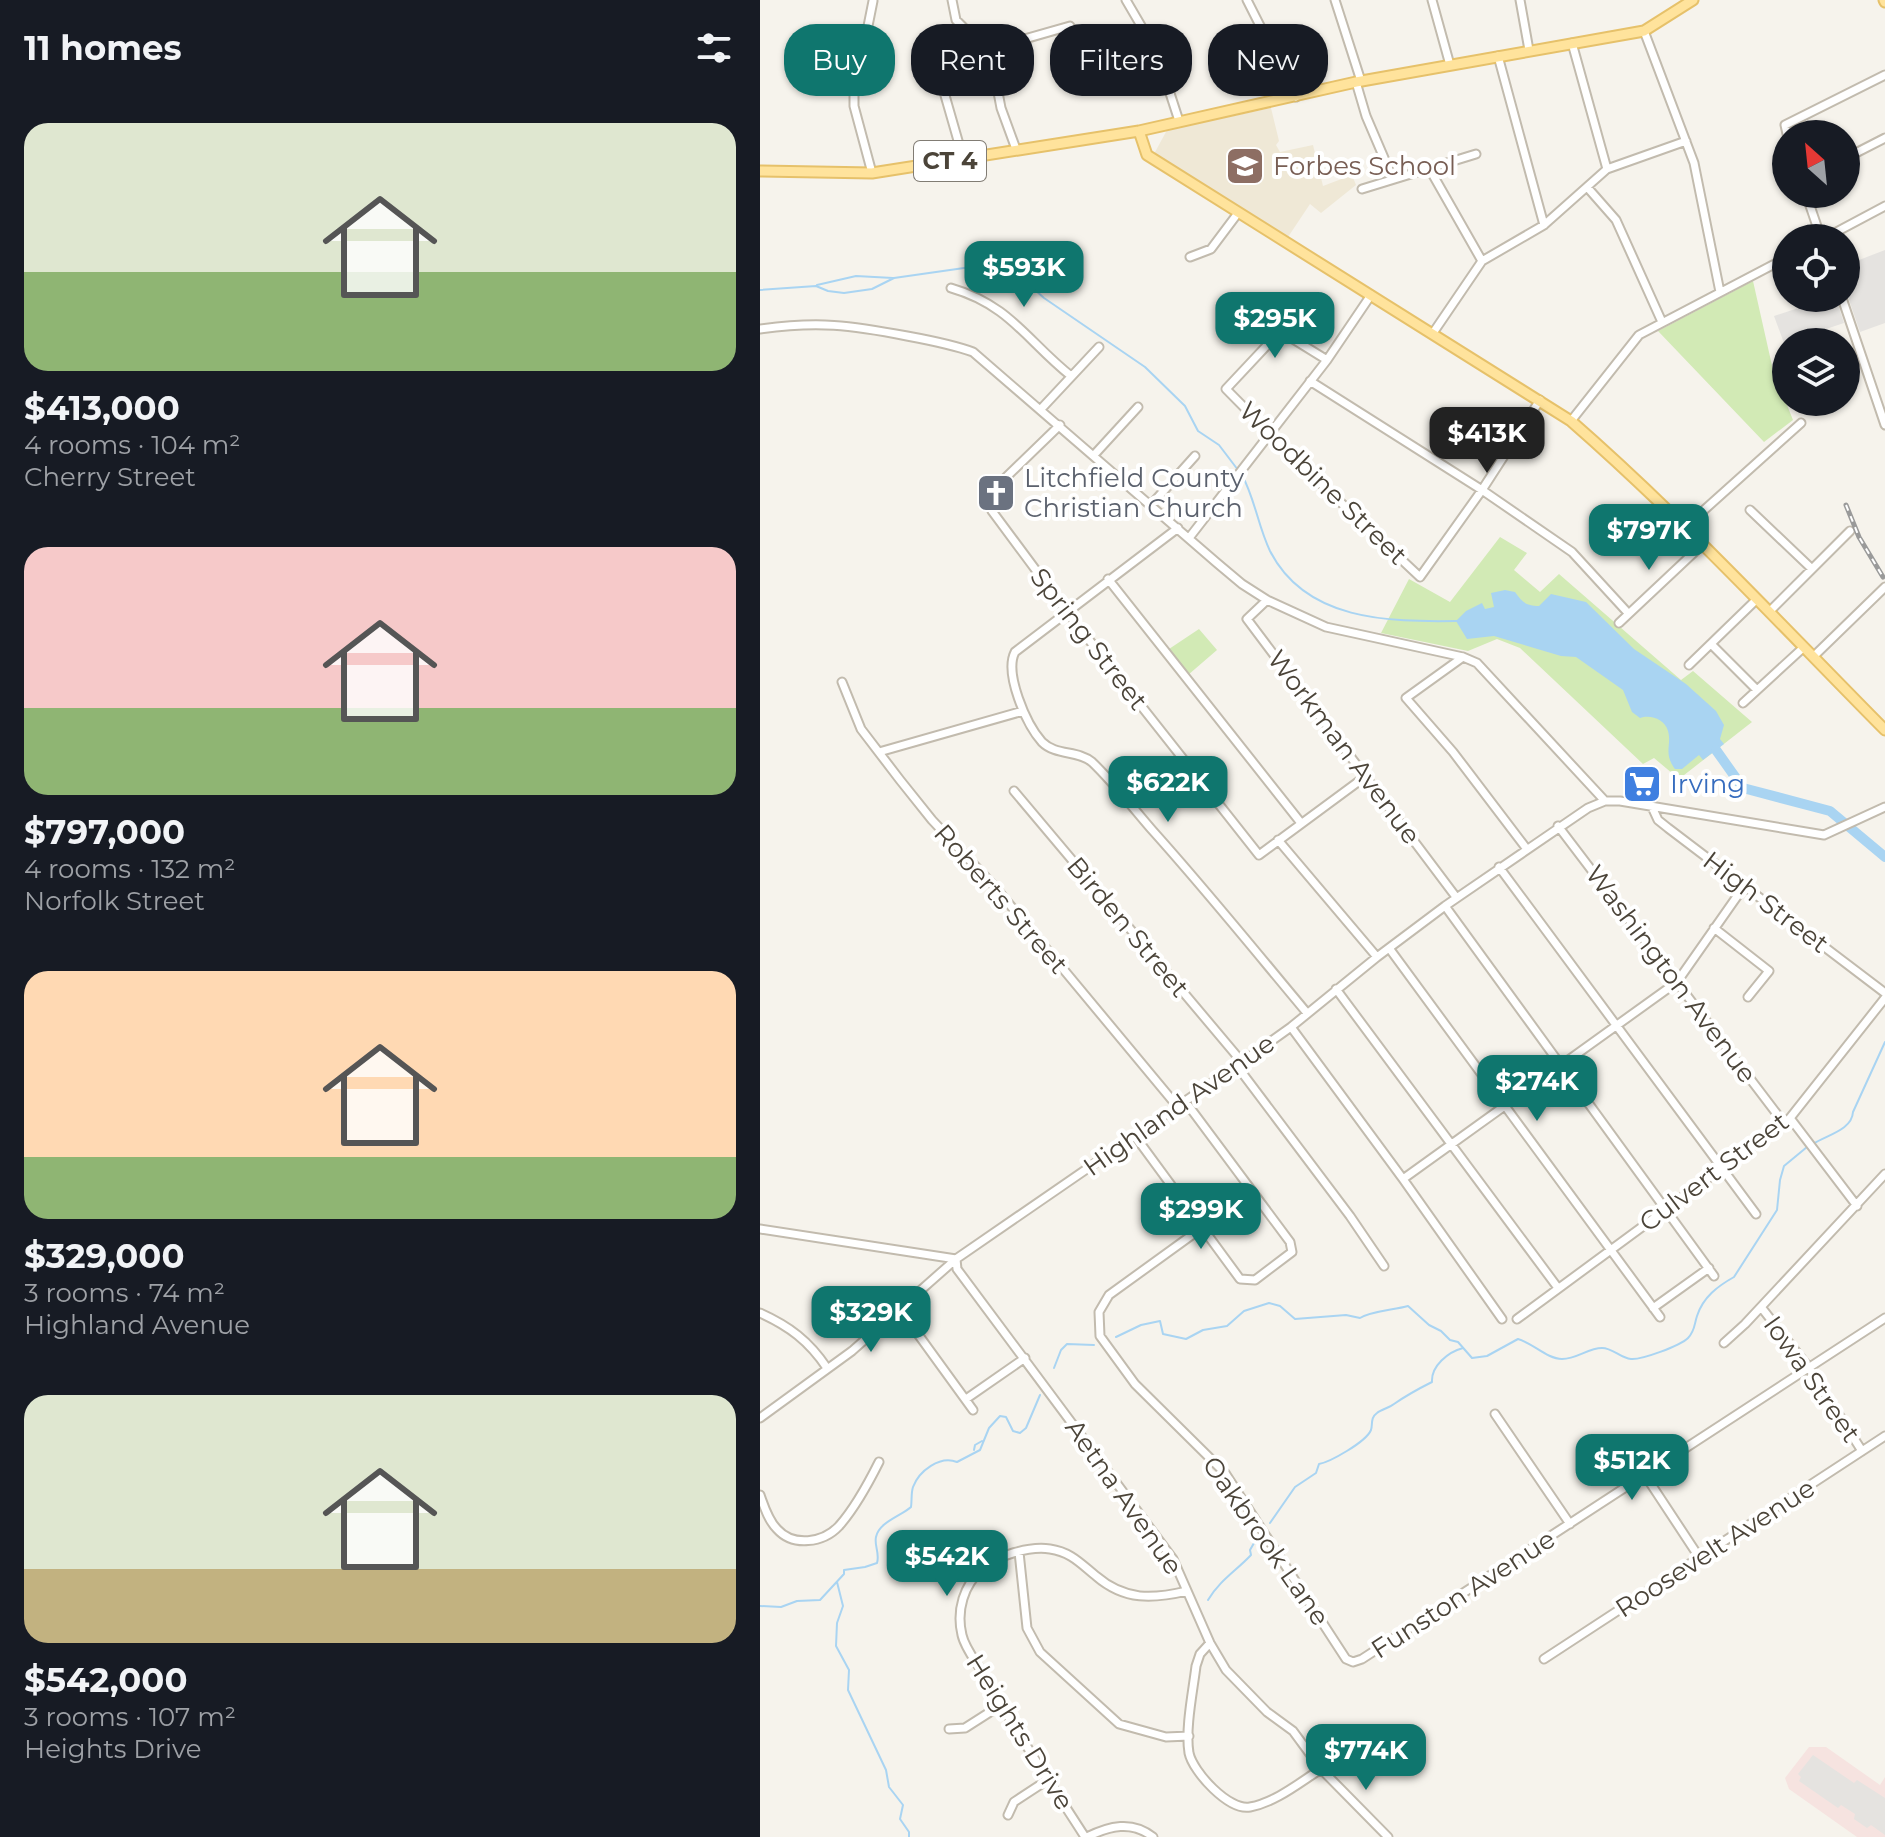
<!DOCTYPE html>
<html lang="en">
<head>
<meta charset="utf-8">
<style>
	:root { --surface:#171b24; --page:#20242c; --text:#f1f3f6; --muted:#9ea1a6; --accent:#0f766e }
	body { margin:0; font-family:Montserrat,sans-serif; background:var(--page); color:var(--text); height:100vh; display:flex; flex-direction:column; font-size:30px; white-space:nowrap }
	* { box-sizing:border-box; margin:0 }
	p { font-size:26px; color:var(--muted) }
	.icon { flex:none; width:44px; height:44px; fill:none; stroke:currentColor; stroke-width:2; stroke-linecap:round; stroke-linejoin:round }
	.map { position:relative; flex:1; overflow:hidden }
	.side { display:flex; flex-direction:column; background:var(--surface); width:760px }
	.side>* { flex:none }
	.top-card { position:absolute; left:24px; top:24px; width:760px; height:72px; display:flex; gap:16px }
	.needle { width:52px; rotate:333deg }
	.buttons { position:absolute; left:1012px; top:120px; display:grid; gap:16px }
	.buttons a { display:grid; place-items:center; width:88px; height:88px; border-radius:50%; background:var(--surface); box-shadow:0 2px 6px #0004; font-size:40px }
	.price { position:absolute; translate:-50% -68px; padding:0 18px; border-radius:16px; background:var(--accent); color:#fff; font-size:26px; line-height:52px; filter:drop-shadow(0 2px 4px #0008) }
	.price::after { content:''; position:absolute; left:50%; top:48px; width:24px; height:18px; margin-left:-12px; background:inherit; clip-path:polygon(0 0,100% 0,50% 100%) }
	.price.selected { background:#222; color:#fff }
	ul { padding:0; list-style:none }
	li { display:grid; align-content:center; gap:16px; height:424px; padding:0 24px }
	li span { display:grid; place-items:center; height:248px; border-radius:24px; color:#555 }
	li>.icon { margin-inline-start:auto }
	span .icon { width:144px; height:144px; fill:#fffc; stroke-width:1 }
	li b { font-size:34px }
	h2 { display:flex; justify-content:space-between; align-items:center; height:96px; padding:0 24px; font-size:34px }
	.tag { padding:0 28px; border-radius:32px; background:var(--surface); box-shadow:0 2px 6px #0004; font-size:28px; line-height:72px }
	.tag.selected { background:var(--accent); color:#fff }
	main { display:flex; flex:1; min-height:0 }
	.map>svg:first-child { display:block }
	.education { fill:#efe8d6 }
	.medical { fill:#f6e3e0 }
	.green { fill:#d2eab5 }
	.parking { fill:#e5e3e0 }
	.water { fill:#a9d4f2 }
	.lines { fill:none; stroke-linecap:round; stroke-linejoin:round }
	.stream { stroke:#a9d4f2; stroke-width:2 }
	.river { stroke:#a9d4f2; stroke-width:10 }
	.minor-casing { stroke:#c2bbae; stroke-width:11 }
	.major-casing { stroke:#e6c16a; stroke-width:13 }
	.minor { stroke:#fff; stroke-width:7 }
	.major { stroke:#ffe39c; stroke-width:9 }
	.rail-casing { stroke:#9a9a9a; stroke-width:5 }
	.rail { stroke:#fff; stroke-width:2; stroke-dasharray:6; stroke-linecap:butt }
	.labels { text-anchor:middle; stroke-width:8; stroke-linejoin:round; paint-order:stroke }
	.shield { fill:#fff; stroke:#817c74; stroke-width:2 }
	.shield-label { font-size:24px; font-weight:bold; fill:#4b4439 }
	.education-label { font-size:26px; fill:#785e54; stroke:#fff; text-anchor:start }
	.worship-label { font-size:26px; fill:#5b616d; stroke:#fff; text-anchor:start }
	.street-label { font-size:26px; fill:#4b4439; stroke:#fff }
	.shop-label { font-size:26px; fill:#366cbe; stroke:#fff; text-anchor:start }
</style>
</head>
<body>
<main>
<section class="side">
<h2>11 homes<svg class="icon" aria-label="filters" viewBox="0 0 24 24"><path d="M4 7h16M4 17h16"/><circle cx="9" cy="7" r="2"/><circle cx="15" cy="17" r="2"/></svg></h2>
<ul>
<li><span style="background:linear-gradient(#dfe7d0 60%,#8fb573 0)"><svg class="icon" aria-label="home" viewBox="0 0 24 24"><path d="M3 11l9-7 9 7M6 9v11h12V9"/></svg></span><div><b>$413,000</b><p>4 rooms · 104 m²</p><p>Cherry Street</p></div></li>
<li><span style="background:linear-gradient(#f6c9c9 65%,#8fb573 0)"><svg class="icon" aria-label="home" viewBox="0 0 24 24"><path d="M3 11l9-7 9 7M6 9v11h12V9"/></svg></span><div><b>$797,000</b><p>4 rooms · 132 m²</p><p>Norfolk Street</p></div></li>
<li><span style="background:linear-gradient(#ffd9b3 75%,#8fb573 0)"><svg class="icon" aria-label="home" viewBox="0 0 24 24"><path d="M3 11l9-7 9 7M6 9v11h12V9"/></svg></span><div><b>$329,000</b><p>3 rooms · 74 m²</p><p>Highland Avenue</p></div></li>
<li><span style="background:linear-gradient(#dfe7d0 70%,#c2b280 0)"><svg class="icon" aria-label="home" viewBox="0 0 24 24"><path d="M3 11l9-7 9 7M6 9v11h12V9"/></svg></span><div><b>$542,000</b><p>3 rooms · 107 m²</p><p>Heights Drive</p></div></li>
</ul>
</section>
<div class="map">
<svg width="1125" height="1837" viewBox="0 0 1125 1837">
	<rect width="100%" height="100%" fill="#f6f3ec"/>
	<path class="education" d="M511 108 519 141 516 145 520 152 553 145 563 186 592 175 596 185 561 213 550 204 528 237 394 154 407 130Z"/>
	<path class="medical" d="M1049 1747H1066L1120 1785 1125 1777V1837H1097L1029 1789 1025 1778Z"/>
	<path class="green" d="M993 281 1013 370 1033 420 1004 442 898 331Z
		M740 537 767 553 754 570 780 592 799 574 921 680 933 671 992 722 919 779 894 758 883 764 760 648 737 639 708 651 621 633 649 579 690 602Z
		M439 629 457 650 428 675 409 649Z"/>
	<path class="parking" d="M1125 250V323L1100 332 1086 291V265Z
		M1069 298H1076L1084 323 1024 343 1014 316Z
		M1053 1755 1094 1783 1097 1780 1125 1798V1835L1111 1825 1107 1828 1094 1819 1095 1814 1081 1805 1078 1808 1039 1781 1041 1777 1038 1774Z"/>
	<path class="water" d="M745 590 755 592C762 602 766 606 779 606L791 594 826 602 874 649 926 684 956 711 964 725 960 739 964 744 943 760 939 755 922 769H915C903 753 912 745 908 731 905 719 890 714 880 718L872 712 863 690 816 657 801 656 734 636 707 639 696 621 706 611 722 603 725 609 734 607 731 593Z"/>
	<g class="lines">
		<path class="stream" d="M57 285 96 276 133 278
			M0 290 56 286 68 291 84 293 112 289 134 278 218 266H233L255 272 284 298 385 367 425 406 438 431 459 445 478 470
			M482 475C495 499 498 526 510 551 546 621 628 622 697 621
			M1053 1144C1067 1135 1092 1130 1093 1112L1125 1042
			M356 1337 381 1325 400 1321 403 1334 426 1339 443 1330 467 1326 484 1311 509 1303 520 1306 535 1319 586 1315 600 1318C612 1311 634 1310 648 1306L669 1325 681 1331 690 1340 698 1342 712 1358 727 1356 758 1339C773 1343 787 1359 802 1359 817 1359 828 1348 842 1348 853 1348 860 1358 871 1359 881 1360 920 1346 928 1338 935 1331 934 1325 937 1316 943 1297 958 1286 974 1277L1017 1210 1020 1180 1024 1166 1047 1147
			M294 1368 301 1350 307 1344 334 1345
			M214 1450 215 1445 222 1441
			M510 1523 535 1487 556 1473 559 1464C570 1462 606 1442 611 1430 613 1424 610 1418 617 1413 622 1409 629 1408 634 1404 647 1395 658 1389 672 1382 671 1366 688 1352 703 1348
			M77 1582 83 1606 77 1623 76 1646 89 1670 88 1690 126 1770 129 1787 143 1805 140 1819 149 1832V1837
			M448 1600C460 1580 476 1571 491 1555L490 1550 494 1543
			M0 1606 21 1607 37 1601 60 1600 84 1574V1570L105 1567 117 1563C120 1553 114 1546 116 1537 119 1522 141 1516 151 1507 152 1500 151 1493 153 1487 159 1471 180 1455 197 1462L220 1450 229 1428 240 1416 246 1417 253 1431 260 1433 266 1428 280 1395"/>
		<path class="river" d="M956 750 983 788 1070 811 1125 857"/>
		<defs>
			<path id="minor" d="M192 0 196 20 226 50 233 66 241 108 256 149
				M366 0 397 53 419 121
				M487 0 536 97
				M575 0 601 81
				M672 0 690 65
				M760 0 769 50
				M884 31 934 163 960 292
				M812 43 847 169
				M226 50 310 26
				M738 56 784 225
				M596 82 606 116 633 179
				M1027 134 1025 125 1125 75
				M203 158 180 78 233 66
				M1086 158 1125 138
				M669 168 722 261
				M112 173 94 106V96L113 1
				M827 187 856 220 902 322
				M602 189 716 154
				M1046 194 1061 238
				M1065 238 1125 206
				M430 257 451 249 478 213
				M191 288C250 305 267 341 311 376
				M1082 298 1125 425
				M0 329C58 321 90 325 147 336 169 340 191 344 213 352L457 563 482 584 507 600 566 627 703 657 717 663 845 801
				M673 333 722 261 784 225 847 169 926 141
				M567 360 525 334 512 340 466 389 542 466 660 577 722 490 780 400
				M550 381 722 490 812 552 868 613
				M281 409 339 347
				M811 421 879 335 1026 258
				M300 425 235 488 230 499 232 511 307 612 499 855 606 776
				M334 455 378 407
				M391 505 435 456
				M990 510 1052 569
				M418 528 255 652C244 673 266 724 282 742 296 756 318 750 332 762 354 783 373 808 393 831 446 890 496 952 547 1013
				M924 528 1041 423
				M429 538 567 360 611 295
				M348 579 541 823
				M507 600 487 619 696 897
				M1009 612 1090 531
				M859 623 942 545
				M951 644 997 690
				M703 657 646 698 693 752 766 848
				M1053 657 1125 587
				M929 665 996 600
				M82 682 101 729 140 780 172 820 235 887 417 1106
				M983 703 1044 647
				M119 752 263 711
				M254 791 482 1062
				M892 807 898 820 908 828 1125 993
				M798 826 1023 1122
				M518 840 617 957
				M739 867 996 1214
				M685 906 954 1276
				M954 928 1009 971 988 997
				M629 948 900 1317
				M576 989 798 1288
				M531 1027 643 1179 742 1319
				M477 1066 590 1216 624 1266
				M1030 1118 1097 1206
				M375 1136 480 1279 495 1280 532 1252 530 1242 425 1101
				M643 1179 917 982 985 885
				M443 1227 349 1295 339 1312 340 1336 375 1384 465 1473 586 1659 593 1662 602 1659 1125 1318
				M0 1229 196 1259
				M196 1259 197 1269 413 1559 450 1643 466 1670 507 1712 533 1731 561 1769 628 1837
				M1001 1307 1049 1368 1102 1451
				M139 1308 213 1410
				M893 1308 949 1268
				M0 1313C29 1326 49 1341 67 1368
				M757 1319 1030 1118 1125 998
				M964 1343 985 1324 1125 1174
				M206 1399 265 1358
				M735 1414 810 1524
				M0 1418 92 1351 196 1259 482 1062 531 1027 617 957 685 906 828 808 845 801H860L1064 835 1125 807
				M885 1475 939 1557
				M0 1495C4 1506 8 1520 17 1529 33 1547 63 1543 79 1526 95 1508 108 1484 119 1462
				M259 1552 267 1628 280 1652 359 1724 406 1737 429 1736
				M450 1643 440 1654 436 1666C433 1691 425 1729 429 1753 433 1772 469 1811 490 1807 516 1802 539 1783 561 1769
				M784 1659 1125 1436
				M189 1729 205 1728 241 1705
				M248 1815 254 1802 289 1779
				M325 1837C291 1784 256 1732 225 1677 218 1664 205 1649 202 1635 196 1610 204 1585 222 1569 237 1555 270 1546 290 1549 311 1552 321 1564 336 1576 365 1601 393 1599 427 1591
				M327 1837C349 1826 372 1820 393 1837"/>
			<path id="major" d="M1124 0 1125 2
				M379 131 387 155 811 421C921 517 1022 626 1125 730
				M0 171 112 173 379 131 596 82 884 31 933 0"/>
		</defs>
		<use href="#minor" class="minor-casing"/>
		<use href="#major" class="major-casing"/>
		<use href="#minor" class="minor"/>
		<use href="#major" class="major"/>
		<defs>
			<path id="rail" d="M1086 505 1099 537 1123 577"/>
		</defs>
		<use href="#rail" class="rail-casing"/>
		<use href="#rail" class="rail"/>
	</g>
	<defs>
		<symbol id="school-square" viewBox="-11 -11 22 22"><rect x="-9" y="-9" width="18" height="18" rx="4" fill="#8d6e63" stroke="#fff"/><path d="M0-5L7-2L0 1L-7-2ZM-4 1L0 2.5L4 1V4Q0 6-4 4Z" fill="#fff"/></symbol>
		<symbol id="church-square" viewBox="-11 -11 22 22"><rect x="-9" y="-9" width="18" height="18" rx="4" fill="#6b7280" stroke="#fff"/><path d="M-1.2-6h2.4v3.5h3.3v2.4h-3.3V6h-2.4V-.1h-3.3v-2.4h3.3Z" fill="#fff"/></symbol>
		<symbol id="supermarket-square" viewBox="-11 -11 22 22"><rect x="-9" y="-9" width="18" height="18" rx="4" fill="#3f7fe0" stroke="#fff"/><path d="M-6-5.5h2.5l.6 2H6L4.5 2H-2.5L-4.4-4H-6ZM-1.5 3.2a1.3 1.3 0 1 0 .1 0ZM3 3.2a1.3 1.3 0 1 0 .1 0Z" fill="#fff"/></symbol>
	</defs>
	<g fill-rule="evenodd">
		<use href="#school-square" x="463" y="144" width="44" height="44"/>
		<use href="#church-square" x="214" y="471" width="44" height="44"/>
		<use href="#supermarket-square" x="860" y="762" width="44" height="44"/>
	</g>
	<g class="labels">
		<rect class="shield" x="154" y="141" width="72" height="40" rx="6"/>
		<g class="shield-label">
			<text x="190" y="169">CT 4</text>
		</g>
		<g class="education-label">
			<text x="513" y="175">Forbes School</text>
		</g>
		<g class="worship-label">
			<text x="264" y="487">Litchfield County<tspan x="264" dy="30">Christian Church</tspan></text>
		</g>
		<g class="street-label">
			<text transform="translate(563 483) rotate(44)" y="9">Woodbine Street</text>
			<text transform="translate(329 639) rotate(52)" y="9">Spring Street</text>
			<text transform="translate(584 747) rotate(53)" y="9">Workman Avenue</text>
			<text transform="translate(241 899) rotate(49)" y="9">Roberts Street</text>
			<text transform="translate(1006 902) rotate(37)" y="9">High Street</text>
			<text transform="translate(368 927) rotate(50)" y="9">Birden Street</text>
			<text transform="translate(911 974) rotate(53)" y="9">Washington Avenue</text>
			<text transform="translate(419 1105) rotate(-35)" y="9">Highland Avenue</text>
			<text transform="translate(954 1172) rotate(-37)" y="9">Culvert Street</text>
			<text transform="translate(1052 1379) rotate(55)" y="9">Iowa Street</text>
			<text transform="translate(364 1497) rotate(55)" y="9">Aetna Avenue</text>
			<text transform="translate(506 1541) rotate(55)" y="9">Oakbrook Lane</text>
			<text transform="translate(955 1548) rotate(-33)" y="9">Roosevelt Avenue</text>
			<text transform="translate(703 1594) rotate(-33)" y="9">Funston Avenue</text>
			<text transform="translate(260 1732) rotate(58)" y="9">Heights Drive</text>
		</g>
		<g class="shop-label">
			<text x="910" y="793">Irving</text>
		</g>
	</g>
</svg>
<div class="buttons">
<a><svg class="needle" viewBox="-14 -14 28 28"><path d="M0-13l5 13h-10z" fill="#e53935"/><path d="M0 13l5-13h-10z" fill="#9ea1a6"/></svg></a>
<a><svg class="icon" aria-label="locate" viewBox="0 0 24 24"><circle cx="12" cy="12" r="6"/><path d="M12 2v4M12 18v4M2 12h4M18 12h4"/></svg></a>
<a><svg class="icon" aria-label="layers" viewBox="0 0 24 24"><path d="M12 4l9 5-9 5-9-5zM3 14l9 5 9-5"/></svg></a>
</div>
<b class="price" style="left:264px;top:309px">$593K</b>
<b class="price" style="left:515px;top:360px">$295K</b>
<b class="price selected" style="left:727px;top:475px">$413K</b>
<b class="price" style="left:889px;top:572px">$797K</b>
<b class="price" style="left:408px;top:824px">$622K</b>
<b class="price" style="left:777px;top:1123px">$274K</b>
<b class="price" style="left:441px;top:1251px">$299K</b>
<b class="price" style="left:111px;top:1354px">$329K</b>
<b class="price" style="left:872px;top:1502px">$512K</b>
<b class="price" style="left:187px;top:1598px">$542K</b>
<b class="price" style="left:606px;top:1792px">$774K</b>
<div class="top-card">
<a class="tag selected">Buy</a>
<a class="tag">Rent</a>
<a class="tag">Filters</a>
<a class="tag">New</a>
</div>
</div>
</main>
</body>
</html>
